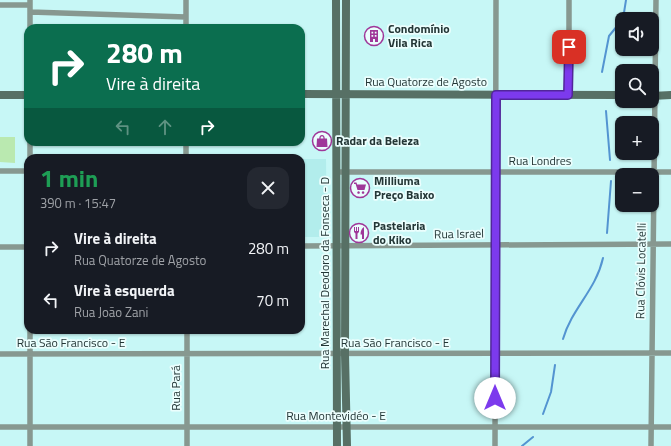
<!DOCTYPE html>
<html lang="pt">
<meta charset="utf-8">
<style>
:root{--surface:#171b24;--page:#242831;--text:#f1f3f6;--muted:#9ea1a6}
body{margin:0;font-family:"Titillium Web",sans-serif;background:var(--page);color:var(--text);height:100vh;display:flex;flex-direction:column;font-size:15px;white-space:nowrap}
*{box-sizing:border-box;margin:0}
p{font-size:13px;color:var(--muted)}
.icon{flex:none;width:22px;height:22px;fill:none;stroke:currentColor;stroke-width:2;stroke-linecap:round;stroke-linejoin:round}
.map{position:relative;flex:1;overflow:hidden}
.sheet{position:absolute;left:24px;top:154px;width:281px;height:180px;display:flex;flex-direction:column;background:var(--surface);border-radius:12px;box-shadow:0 1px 3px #0004}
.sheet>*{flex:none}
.guide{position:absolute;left:24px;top:24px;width:281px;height:122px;border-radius:12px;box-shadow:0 1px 3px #0004;background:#0b6e4f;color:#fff;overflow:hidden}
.buttons{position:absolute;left:615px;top:12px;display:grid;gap:8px}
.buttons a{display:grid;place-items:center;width:44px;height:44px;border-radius:8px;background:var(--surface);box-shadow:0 1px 3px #0004;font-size:20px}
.pin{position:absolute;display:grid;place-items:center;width:34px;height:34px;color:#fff;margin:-17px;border-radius:8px;box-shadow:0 2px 6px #0006}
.me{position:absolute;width:44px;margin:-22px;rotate:0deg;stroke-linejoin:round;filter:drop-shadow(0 0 3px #0008)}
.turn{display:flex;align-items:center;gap:14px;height:84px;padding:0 16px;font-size:18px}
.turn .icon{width:52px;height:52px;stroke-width:2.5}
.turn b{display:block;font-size:28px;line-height:34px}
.lanes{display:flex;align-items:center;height:38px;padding:0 16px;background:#0003;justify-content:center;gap:20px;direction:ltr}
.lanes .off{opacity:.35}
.round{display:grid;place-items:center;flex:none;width:42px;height:42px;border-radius:12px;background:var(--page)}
.head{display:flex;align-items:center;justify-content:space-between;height:68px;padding:0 16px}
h1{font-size:24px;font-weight:700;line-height:30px;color:#1e9e55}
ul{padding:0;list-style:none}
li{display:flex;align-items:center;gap:12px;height:52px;padding:0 16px}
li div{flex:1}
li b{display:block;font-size:15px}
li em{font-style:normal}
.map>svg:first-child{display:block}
</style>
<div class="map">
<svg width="671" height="446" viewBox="0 0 671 446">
<rect width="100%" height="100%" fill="#c7f7f6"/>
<path fill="#b2edec" d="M301 159H326L327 237H301Z"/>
<path fill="#bae9b0" d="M0 137H15V163L0 162Z"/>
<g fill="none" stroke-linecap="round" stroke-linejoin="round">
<path stroke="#5394d1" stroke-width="2" d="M623 19 626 0
M602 72 609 36 622 20
M606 111 610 160
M607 233 611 181
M563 339C572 308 596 290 603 258
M543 414 551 392 555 365
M522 446 533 437"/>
<path stroke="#879890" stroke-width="5.5" d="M186 0V28
M0 5H30
M30 12 186 17
M30 28V0
M569 95V0
M186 142V158
M30 158V142
M0 171H28
M337 172H671
M301 246 671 244
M0 247H28
M187 330V446
M0 354 671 353
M0 427H671
M30 446V330
M495 446 496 0
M651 446 656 0"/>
<path stroke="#577065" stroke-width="8" d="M336 0 337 446
M346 0 345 354 347 446
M301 94 622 95
M0 95H28
M652 96 671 95"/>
</g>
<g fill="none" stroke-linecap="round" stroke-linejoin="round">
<g stroke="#51269a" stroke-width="10">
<path id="route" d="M495 398 496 95H568L569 47"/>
</g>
<use href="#route" stroke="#7c3aed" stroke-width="7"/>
</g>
<defs>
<g id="building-ring" transform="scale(1)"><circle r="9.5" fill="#ebfefd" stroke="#9f3799" stroke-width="1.5"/><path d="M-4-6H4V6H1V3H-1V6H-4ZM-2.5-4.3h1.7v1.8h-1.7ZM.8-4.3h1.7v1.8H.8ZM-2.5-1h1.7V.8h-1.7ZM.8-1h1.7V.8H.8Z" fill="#9f3799"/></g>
<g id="shop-ring" transform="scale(1)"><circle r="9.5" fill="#ebfefd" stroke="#9f3799" stroke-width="1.5"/><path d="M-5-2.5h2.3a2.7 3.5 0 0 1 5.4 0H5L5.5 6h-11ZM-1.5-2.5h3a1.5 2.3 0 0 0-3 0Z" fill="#9f3799"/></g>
<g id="supermarket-ring" transform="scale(1)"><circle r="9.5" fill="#ebfefd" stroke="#9f3799" stroke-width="1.5"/><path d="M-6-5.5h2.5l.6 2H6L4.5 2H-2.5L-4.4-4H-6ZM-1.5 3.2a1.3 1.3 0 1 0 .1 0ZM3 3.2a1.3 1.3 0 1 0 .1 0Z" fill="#9f3799"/></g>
<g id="restaurant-ring" transform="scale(1)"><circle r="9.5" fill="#ebfefd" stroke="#9f3799" stroke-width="1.5"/><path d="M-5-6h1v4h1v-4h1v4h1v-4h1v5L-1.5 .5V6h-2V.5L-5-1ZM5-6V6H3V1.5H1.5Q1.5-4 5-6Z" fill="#9f3799"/></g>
</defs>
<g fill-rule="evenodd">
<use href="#building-ring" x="374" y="36"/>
<use href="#shop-ring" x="322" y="141"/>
<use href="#supermarket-ring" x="360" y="188"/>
<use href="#restaurant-ring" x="359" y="233"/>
</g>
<g text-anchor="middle" stroke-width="3.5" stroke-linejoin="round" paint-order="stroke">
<g font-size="12" font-weight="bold" fill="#233636" stroke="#ebfefd" text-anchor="start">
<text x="388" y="33">Condomínio<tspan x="388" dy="14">Vila Rica</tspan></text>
<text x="336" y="145">Radar da Beleza</text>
<text x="374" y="185">Milliuma<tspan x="374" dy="14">Preço Baixo</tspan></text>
<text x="373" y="230">Pastelaria<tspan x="373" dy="14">do Kiko</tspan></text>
</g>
<g font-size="12" fill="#233636" stroke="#ebfefd">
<text x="426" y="86">Rua Quatorze de Agosto</text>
<text x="540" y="165">Rua Londres</text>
<text transform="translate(459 234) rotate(-1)" y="4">Rua Israel</text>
<text transform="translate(641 271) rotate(-89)" y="4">Rua Clóvis Locatelli</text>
<text transform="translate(325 273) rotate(-90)" y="4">Rua Marechal Deodoro da Fonseca - D</text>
<text x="71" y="347">Rua São Francisco - E</text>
<text x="395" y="347">Rua São Francisco - E</text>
<text transform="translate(176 388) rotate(-90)" y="4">Rua Pará</text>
<text x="336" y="420">Rua Montevidéo - E</text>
</g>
</g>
</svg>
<div class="buttons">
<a><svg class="icon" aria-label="sound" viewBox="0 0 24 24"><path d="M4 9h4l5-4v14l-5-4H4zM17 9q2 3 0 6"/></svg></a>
<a><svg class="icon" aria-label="search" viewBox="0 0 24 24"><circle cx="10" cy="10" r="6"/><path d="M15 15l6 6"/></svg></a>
<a>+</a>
<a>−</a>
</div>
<div class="pin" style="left:569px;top:47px;background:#d93025"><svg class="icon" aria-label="arrive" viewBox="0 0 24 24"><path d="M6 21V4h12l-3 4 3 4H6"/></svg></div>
<svg class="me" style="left:495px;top:398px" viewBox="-20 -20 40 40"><circle r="19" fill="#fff"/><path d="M0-13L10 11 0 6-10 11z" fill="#7c3aed"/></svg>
<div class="guide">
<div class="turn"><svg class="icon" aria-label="right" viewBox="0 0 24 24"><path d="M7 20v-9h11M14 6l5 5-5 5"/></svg><div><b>280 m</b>Vire à direita</div></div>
<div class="lanes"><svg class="icon off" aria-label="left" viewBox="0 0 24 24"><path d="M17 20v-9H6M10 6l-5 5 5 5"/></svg><svg class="icon off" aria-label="ahead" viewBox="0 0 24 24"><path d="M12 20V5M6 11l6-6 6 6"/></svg><svg class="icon" aria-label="right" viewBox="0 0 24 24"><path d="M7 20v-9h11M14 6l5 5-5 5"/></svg></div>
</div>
<section class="sheet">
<div class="head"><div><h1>1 min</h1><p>390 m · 15:47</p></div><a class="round"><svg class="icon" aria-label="close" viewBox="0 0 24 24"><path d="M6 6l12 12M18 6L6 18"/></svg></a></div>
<ul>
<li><svg class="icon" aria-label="right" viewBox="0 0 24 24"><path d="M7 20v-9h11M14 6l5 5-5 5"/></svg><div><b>Vire à direita</b><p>Rua Quatorze de Agosto</p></div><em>280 m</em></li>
<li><svg class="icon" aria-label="left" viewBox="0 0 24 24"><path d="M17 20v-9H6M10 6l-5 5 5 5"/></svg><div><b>Vire à esquerda</b><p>Rua João Zani</p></div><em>70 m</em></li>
</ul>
</section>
</div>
